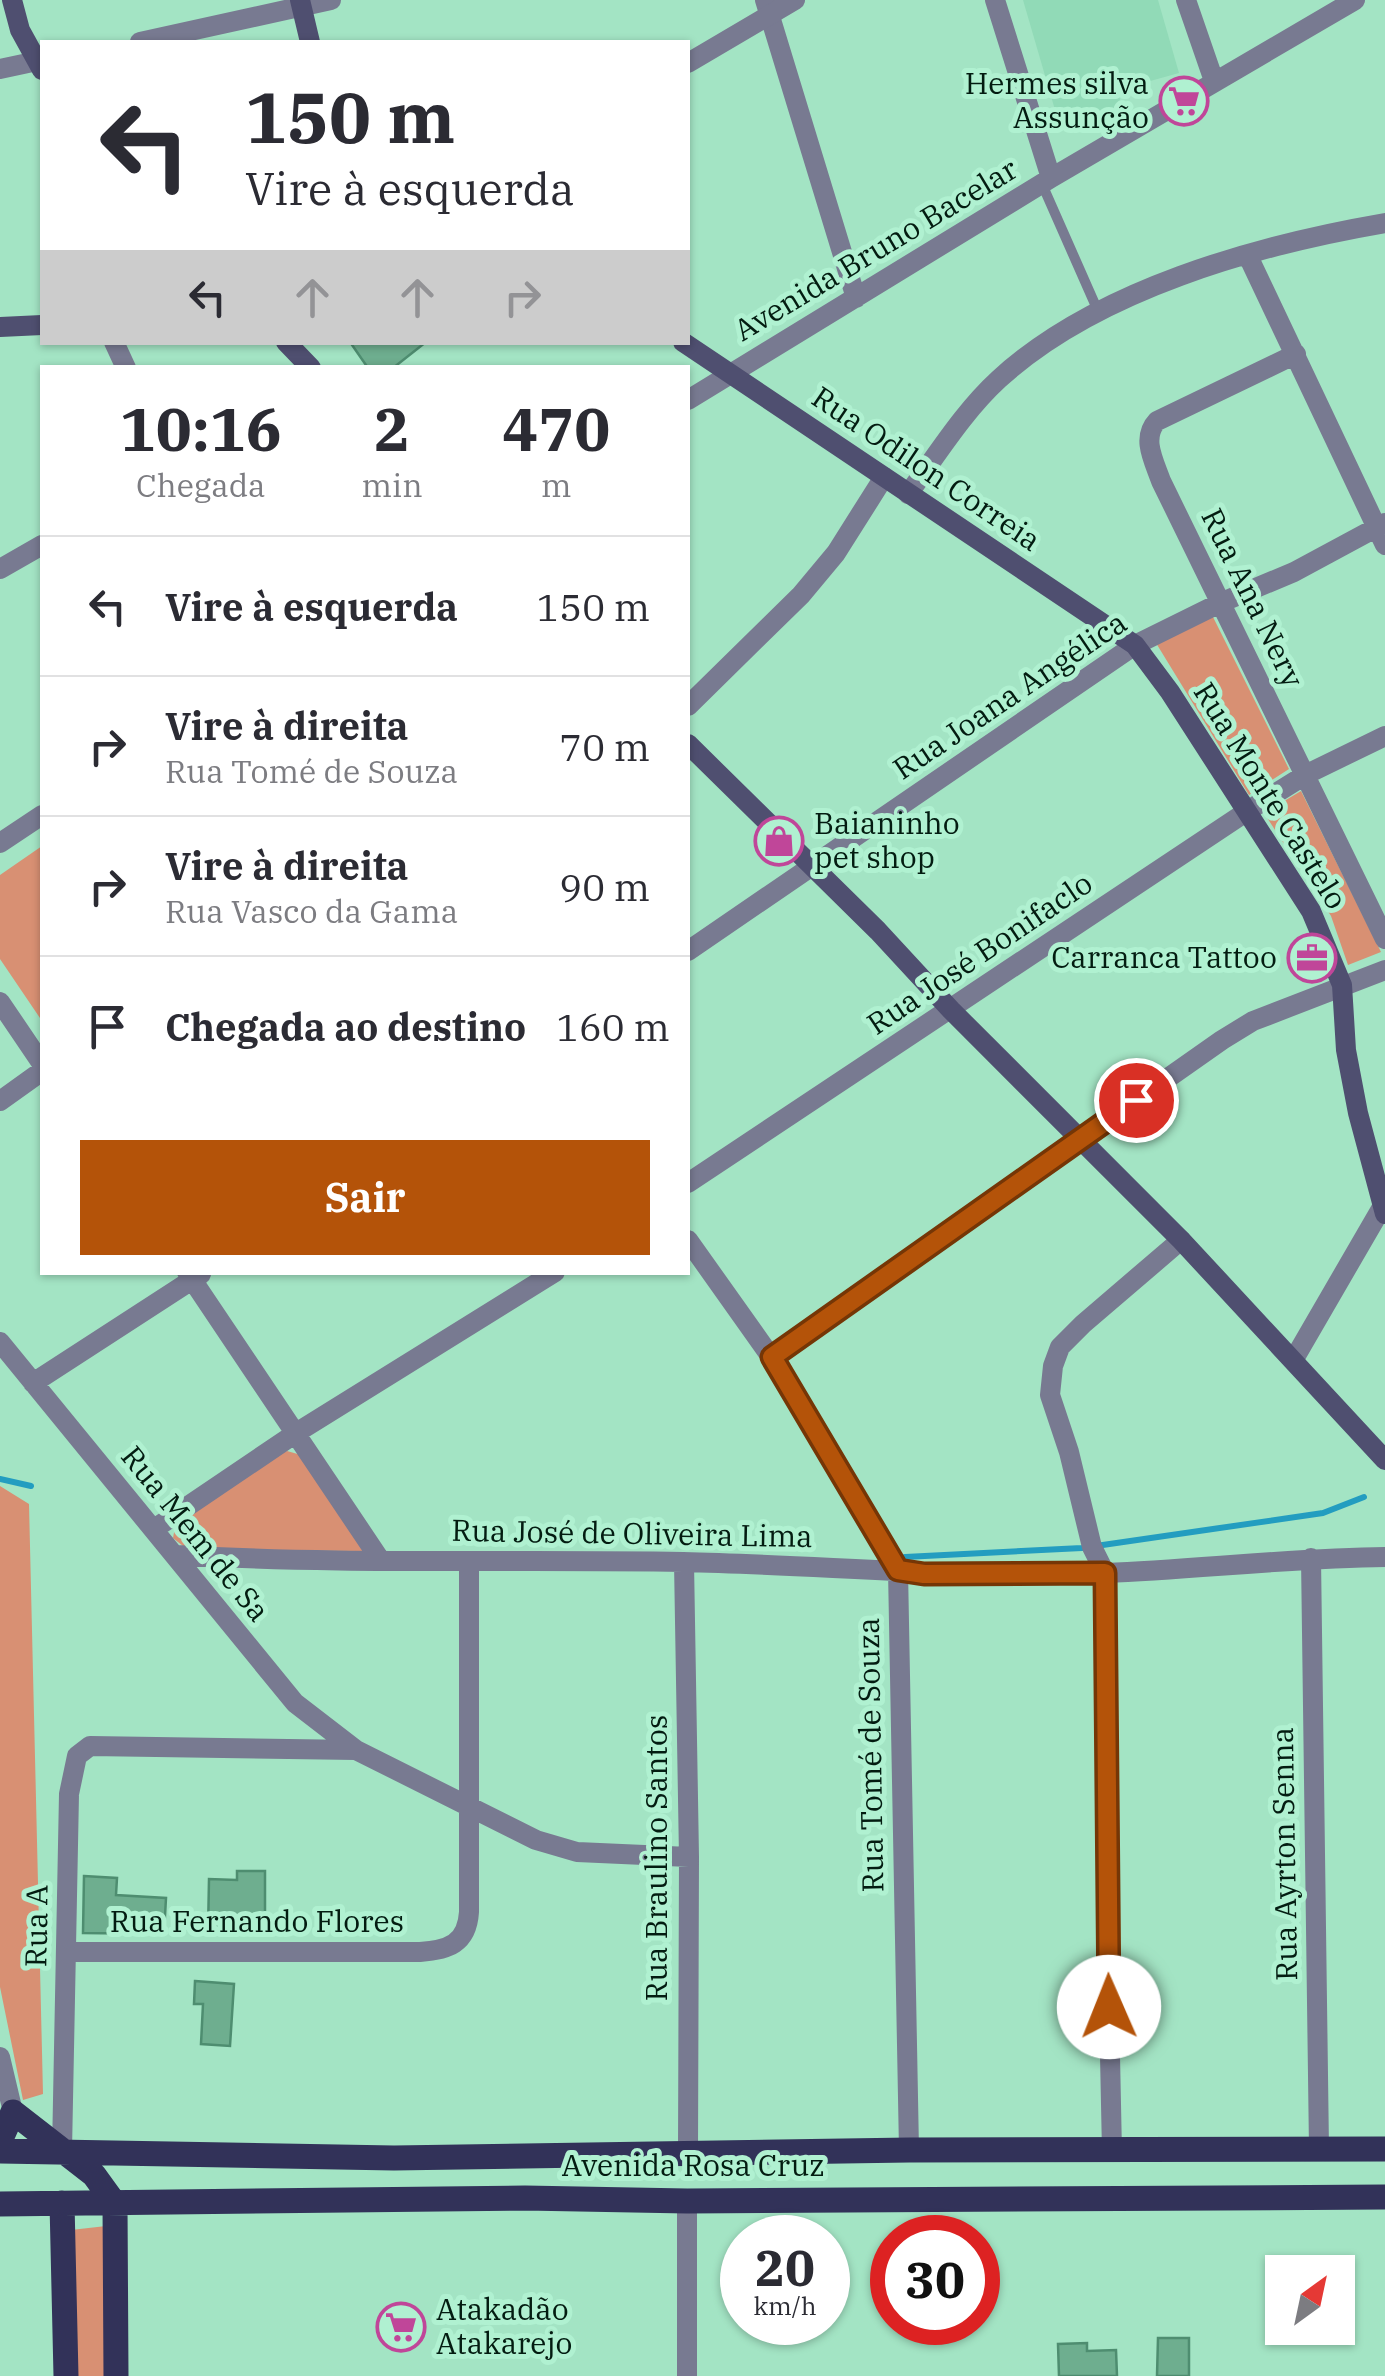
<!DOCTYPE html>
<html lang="pt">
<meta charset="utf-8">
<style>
:root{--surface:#fff;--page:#f7f7f7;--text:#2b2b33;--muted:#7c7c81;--line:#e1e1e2;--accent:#b45309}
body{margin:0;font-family:"IBM Plex Serif",serif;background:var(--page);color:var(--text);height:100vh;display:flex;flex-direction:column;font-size:38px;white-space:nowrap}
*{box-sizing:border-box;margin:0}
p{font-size:32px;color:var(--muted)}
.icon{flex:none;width:55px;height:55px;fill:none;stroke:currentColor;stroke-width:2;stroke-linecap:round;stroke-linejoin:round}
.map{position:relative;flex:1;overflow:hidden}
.drawer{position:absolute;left:40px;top:365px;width:650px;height:910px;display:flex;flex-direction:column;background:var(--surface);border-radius:0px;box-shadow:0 2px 8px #0004}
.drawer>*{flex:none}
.top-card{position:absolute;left:40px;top:40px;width:650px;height:305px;border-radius:0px;box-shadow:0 2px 8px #0004;background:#fff;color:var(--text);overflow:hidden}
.needle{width:65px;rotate:33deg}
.fabs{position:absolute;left:1265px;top:2255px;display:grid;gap:20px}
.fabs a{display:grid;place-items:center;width:90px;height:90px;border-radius:0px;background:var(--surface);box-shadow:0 2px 8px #0004;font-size:50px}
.speed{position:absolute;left:720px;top:2215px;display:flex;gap:20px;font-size:50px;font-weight:700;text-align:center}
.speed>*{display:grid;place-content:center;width:130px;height:130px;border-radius:50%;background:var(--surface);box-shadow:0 2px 8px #0004;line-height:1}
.speed small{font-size:25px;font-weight:400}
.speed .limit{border:15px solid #d22;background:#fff;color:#111}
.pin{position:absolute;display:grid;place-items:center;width:85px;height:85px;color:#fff;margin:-42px;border:5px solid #fff;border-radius:50%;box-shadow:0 2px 10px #0007}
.me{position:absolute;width:110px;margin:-55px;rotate:359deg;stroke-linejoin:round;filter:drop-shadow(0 0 8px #0008)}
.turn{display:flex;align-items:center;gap:35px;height:210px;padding:0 40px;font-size:45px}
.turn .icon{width:130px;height:130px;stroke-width:2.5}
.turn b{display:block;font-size:70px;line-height:85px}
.lanes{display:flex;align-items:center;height:95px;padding:0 40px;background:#0003;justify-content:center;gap:50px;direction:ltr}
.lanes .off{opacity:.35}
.eta{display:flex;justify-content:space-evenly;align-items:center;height:170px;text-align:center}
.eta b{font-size:60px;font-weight:700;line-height:70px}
.button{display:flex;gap:20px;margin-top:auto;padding:20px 40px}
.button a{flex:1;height:115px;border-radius:0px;background:var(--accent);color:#fff;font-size:40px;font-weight:700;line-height:115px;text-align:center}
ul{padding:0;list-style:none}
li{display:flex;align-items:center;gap:30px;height:140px;padding:0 40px;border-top:2px solid var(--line)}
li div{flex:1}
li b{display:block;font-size:38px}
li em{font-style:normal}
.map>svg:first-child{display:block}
</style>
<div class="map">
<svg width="1385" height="2376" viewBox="0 0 1385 2376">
<rect width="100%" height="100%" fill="#a3e4c4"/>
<path fill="#91dab7" d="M1023 0H1158L1179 73 1118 90 1122 109 1060 127Z"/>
<path fill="#d89073" d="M1212 615 1289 769 1249 795 1156 643Z
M1301 791 1381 952 1348 965 1331 916 1264 813Z
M42 846V1021L0 959V875Z
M287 1451 301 1455 363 1551 188 1550 173 1538 175 1527 269 1459Z
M0 1486 29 1504 43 2094 23 2100 0 1987Z
M106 2226 117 2376H71V2230Z"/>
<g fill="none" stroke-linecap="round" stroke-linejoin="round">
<path stroke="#239dc0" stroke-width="6" d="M0 1479 31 1486
M905 1557 1082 1548 1323 1513 1364 1497"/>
</g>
<path fill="#6eae8f" stroke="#4e8d70" stroke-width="2.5" d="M350 342H426L393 368H368Z
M237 1871H265V1914L254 1915V1934L208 1932 209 1879 237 1880Z
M84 1876 117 1878 116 1895 166 1898 164 1934 83 1933Z
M195 1981 234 1984 230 2046 201 2044 203 2004H194Z
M1158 2338H1189V2376H1157Z
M1087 2343V2351L1116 2350 1117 2376H1059L1058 2344Z"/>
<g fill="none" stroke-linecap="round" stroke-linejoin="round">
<path stroke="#787a91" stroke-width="10" d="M1042 184 1098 311"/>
<path stroke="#787a91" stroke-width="20" d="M765 0 856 298
M995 0 1051 178
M1186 0 1214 81
M140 42 331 0
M0 69 42 60
M1248 256 1385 545
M114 342 126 368
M1296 354 1157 421C1141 438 1154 461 1161 481L1385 939
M688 400 1051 178 1355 0
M908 494C937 455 963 412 999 379 1096 290 1257 245 1385 223
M0 569 42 545
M688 706 801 595 836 553 884 477
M0 843 42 815
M688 951 1135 645 1220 603 1294 572 1385 523
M0 1002 42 1064
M0 1101 42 1071
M688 1183 1249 810 1305 775 1385 736
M688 1240 771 1357 898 1570 909 2150
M187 1272 381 1561
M0 1342 295 1703 356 1750
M771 1357 1222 1040 1253 1021 1385 970
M1294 1359 1385 1202
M33 1383 201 1274
M154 1529 296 1433 555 1272
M177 1555C345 1565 514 1559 683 1562 824 1565 965 1579 1106 1573 1199 1569 1292 1558 1385 1557
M1311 1558 1319 2149
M684 1562 689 1857 688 2154
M67 1952H420C448 1950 467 1944 469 1912V1561
M62 2151 69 1794 77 1756 90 1746 356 1750 536 1840 577 1852 689 1857
M1112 2152 1106 1862 1105 1573 1092 1547 1069 1452 1050 1395 1053 1366 1060 1347 1083 1324 1181 1240
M687 2376V2201"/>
<path stroke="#787a91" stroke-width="20" d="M688 63 795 0
M0 2057 13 2112"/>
<path stroke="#4f4f70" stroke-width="20" d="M12 0 20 30 42 70
M300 0 310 42
M0 327 42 325
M286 342 311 368
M683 342 1135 645 1170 692 1311 911 1342 985 1346 1050 1358 1113 1385 1214
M688 744 878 931 951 1010 1181 1240 1385 1460"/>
<path stroke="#323259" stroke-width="25" d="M0 2141 13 2112 94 2175 115 2204
M0 2151 394 2158 909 2150 1385 2149
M62 2203 66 2376
M0 2204 525 2198 687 2201 1385 2197
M115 2204 116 2376"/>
</g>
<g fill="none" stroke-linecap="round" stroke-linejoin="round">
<g stroke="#753606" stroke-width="25">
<path id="route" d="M1109 2007 1105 1573 924 1574 898 1570 772 1357 1136 1100"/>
</g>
<use href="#route" stroke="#b45309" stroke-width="18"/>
</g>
<defs>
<g id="supermarket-ring" transform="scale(2.5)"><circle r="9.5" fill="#b0f1d1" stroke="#c04699" stroke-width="1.5"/><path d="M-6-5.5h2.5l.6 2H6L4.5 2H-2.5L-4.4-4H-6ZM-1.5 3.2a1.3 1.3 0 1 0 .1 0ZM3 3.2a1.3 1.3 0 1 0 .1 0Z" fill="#c04699"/></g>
<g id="shop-ring" transform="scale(2.5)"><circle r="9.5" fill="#b0f1d1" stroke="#c04699" stroke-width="1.5"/><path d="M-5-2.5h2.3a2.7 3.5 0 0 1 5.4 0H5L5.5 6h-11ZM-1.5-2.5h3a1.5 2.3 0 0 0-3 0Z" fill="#c04699"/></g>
<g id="office-ring" transform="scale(2.5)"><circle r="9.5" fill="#b0f1d1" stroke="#c04699" stroke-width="1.5"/><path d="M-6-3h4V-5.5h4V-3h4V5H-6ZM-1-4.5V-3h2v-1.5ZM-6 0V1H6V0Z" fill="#c04699"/></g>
</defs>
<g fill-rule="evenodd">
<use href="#supermarket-ring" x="1184" y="101"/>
<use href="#shop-ring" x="779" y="841"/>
<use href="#office-ring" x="1312" y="958"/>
<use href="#supermarket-ring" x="401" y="2327"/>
</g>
<g text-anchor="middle" stroke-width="10" stroke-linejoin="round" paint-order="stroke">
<g font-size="30" fill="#031c11" stroke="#b0f1d1" text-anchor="end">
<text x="1149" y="94">Hermes silva<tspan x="1149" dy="34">Assunção</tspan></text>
<text x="814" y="834" text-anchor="start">Baianinho<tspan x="814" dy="34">pet shop</tspan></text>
<text x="1277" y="968">Carranca Tattoo</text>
<text x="436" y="2320" text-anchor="start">Atakadão<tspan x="436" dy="34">Atakarejo</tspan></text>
</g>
<g font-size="30" fill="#031c11" stroke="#b0f1d1">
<text transform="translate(876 250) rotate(-31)" y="10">Avenida Bruno Bacelar</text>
<text transform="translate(926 469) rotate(34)" y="10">Rua Odilon Correia</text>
<text transform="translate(1252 598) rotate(64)" y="10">Rua Ana Nery</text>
<text transform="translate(1010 696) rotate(-34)" y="10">Rua Joana Angélica</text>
<text transform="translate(1270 796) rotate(58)" y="10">Rua Monte Castelo</text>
<text transform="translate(980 954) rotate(-34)" y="10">Rua José Bonifaclo</text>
<text transform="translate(195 1534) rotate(51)" y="10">Rua Mem de Sa</text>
<text transform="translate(632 1534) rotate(1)" y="10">Rua José de Oliveira Lima</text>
<text transform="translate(871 1755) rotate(-91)" y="10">Rua Tomé de Souza</text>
<text transform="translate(1285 1854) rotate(-91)" y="10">Rua Ayrton Senna</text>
<text transform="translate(657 1858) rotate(-90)" y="10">Rua Braulino Santos</text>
<text x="257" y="1932">Rua Fernando Flores</text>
<text transform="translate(37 1926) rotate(-89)" y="10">Rua A</text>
<text x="693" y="2176">Avenida Rosa Cruz</text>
</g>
</g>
</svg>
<div class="fabs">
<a><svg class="needle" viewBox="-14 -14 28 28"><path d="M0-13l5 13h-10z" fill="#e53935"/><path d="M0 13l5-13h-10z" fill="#7c7c81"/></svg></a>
</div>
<div class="speed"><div>20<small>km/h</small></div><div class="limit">30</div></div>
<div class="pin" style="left:1136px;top:1100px;background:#d93025"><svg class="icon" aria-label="arrive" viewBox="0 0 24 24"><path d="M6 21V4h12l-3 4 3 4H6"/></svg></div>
<svg class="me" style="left:1109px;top:2007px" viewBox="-20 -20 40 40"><circle r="19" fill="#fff"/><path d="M0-13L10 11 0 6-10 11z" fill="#b45309"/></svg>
<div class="top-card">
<div class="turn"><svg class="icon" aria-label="left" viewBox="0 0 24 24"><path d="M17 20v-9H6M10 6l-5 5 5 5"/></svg><div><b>150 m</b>Vire à esquerda</div></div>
<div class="lanes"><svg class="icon" aria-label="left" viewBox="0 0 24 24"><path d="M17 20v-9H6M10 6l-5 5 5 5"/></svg><svg class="icon off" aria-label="ahead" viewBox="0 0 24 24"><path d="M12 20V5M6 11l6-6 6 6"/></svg><svg class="icon off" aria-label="ahead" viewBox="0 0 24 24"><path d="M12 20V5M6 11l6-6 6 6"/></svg><svg class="icon off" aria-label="right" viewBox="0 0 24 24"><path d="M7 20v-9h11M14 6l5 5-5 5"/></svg></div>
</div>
<section class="drawer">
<div class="eta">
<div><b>10:16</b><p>Chegada</p></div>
<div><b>2</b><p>min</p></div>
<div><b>470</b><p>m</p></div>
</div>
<ul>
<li><svg class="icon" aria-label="left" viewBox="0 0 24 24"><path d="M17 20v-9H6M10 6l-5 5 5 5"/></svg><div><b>Vire à esquerda</b></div><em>150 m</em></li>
<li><svg class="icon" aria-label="right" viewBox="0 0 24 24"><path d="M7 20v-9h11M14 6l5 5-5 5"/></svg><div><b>Vire à direita</b><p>Rua Tomé de Souza</p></div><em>70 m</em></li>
<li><svg class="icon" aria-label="right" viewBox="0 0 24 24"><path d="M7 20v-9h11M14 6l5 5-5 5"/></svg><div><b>Vire à direita</b><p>Rua Vasco da Gama</p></div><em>90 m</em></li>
<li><svg class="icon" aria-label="arrive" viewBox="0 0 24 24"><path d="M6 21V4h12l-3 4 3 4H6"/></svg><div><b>Chegada ao destino</b></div><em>160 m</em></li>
</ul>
<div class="button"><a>Sair</a></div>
</section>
</div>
